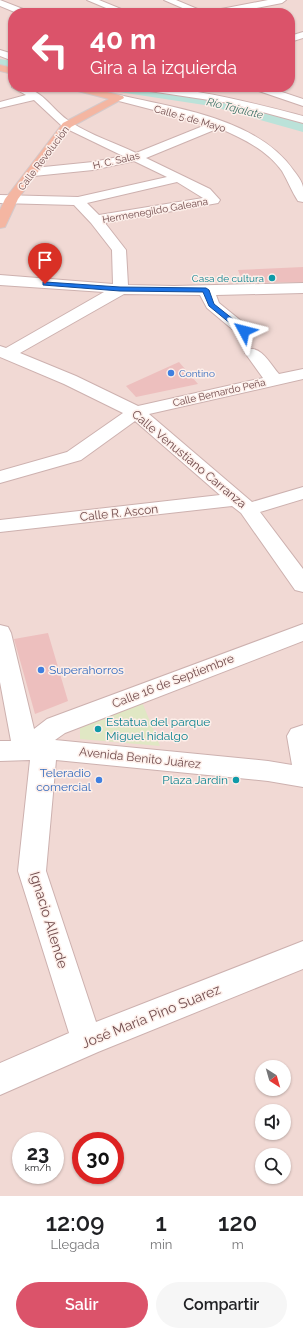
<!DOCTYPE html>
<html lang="es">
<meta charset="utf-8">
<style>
:root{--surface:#fff;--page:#f6f6f6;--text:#202124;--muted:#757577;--accent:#db536a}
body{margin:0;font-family:Raleway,sans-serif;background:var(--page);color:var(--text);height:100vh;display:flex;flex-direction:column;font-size:15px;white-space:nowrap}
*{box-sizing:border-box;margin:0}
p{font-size:13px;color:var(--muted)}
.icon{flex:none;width:22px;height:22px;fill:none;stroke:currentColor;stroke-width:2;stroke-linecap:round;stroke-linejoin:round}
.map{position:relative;height:1196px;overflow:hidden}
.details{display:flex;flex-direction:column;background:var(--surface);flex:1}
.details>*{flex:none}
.top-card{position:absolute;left:8px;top:8px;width:287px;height:84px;border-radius:16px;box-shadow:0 1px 3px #0004;background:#db536a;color:#fff;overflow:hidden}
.needle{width:26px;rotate:143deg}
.buttons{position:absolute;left:255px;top:1060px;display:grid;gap:8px}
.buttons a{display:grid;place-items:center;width:36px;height:36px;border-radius:50%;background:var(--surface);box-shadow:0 1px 3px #0004;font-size:20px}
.speed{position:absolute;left:12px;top:1132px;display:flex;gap:8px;font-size:20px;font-weight:700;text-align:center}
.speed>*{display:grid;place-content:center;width:52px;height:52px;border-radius:50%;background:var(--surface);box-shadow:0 1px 3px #0004;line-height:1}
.speed small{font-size:10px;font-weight:400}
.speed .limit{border:6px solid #d22;background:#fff;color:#111}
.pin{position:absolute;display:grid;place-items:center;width:34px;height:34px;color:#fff;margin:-41px -17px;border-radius:50% 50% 50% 0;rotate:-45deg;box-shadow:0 0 4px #0007}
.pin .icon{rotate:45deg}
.me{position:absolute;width:44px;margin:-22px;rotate:308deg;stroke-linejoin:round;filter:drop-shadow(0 0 3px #0008)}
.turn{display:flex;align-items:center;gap:14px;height:84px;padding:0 16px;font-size:18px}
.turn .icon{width:52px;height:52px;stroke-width:2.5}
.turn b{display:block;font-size:28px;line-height:34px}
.eta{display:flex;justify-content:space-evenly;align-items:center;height:68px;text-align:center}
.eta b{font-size:24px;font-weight:600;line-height:28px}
.action{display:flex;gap:8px;margin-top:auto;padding:8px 16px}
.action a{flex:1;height:46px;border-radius:24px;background:var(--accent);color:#fff;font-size:16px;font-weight:600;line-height:46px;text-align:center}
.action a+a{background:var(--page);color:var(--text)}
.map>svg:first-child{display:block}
</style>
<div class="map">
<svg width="303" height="1196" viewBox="0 0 303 1196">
<rect width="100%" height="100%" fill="#fae9e5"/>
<path fill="#f1d9d4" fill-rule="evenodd" d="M0 0H303V1196H0ZM13 13H290V87H13ZM262 1067H284V1089H262ZM262 1111H284V1133H262ZM21 1141H55V1175H21ZM81 1141H115V1175H81ZM262 1155H284V1177H262Z"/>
<path fill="#e0e7c4" d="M142 702 160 746 80 739V727Z"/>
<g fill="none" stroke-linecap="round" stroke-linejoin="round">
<path fill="#bbe2d9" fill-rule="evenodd" d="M0 59 13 61V71L0 69Z
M110 87H154L212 96 303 120V132L211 106 119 92 113 91Z"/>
</g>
<path fill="#edbfbe" d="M303 267V282L243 283 238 270Z
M179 362 198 384 136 397 126 386Z
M48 633 68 701 35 714 14 639Z"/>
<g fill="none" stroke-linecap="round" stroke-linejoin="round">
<g stroke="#cdb1af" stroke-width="2">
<path id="minor" d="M0 0 28 11 30 13H17L0 6Z
M87 0H99L131 13H118Z
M164 0H176L207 13H194Z
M268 0H286L282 3 230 13H211L216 10Z
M303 32V38L290 42V36Z
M0 50 13 54V61L0 56Z
M13 85V87C45 87 48 108 72 123 91 135 115 143 136 153L208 124 115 100 114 98 115 96 119 95C176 108 259 119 294 171 297 175 302 181 303 187 303 191 303 197 303 202L298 201C292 192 288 181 282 171 267 150 242 138 219 128L146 158 210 189 220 200 218 203 105 223 126 250 128 285 174 286 303 283V293L216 295 219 303 250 328 252 331 250 334 244 336 238 334 207 308 200 295 124 294 20 353 76 376 138 406 263 378 245 353 247 349C262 346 270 364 279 374L303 369V379L149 414 252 502 303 487V499L260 512 303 569V592L295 590 241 513 232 506 0 532V520L220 495 135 421 81 460 0 483V471L67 452 123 413 64 384 0 357V346L6 348 104 292 0 285V275L113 284 112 250 91 223 74 205 0 203V195L78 197 167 177 134 161 93 170 34 176 30 175 28 172 30 169 34 168 93 162 123 156 63 127 34 100 0 108V102L26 95 12 87ZM177 182 203 198 99 215 87 203Z
M138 87C195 87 248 102 303 116V123L229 103 143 90Z
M252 87H267L303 99V106L253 89Z
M303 624V641L65 733 55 740 268 761 292 765 287 736 291 729 303 725V787L268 781 56 760 46 871 96 1022 303 941V969L98 1052 0 1095V1063L69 1033 18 871 30 760 0 761V741H11L0 682V625L8 627 11 633 34 729 47 719Z"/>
</g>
<g stroke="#d4c9ca" stroke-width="2">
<path id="major" d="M0 65 13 68V74L0 71Z
M69 87H87L123 96 124 98 71 127 18 199 5 227 0 228V210L5 199 63 123 109 99 70 89Z"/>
</g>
<use href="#minor" fill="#fff" fill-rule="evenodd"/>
<use href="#major" fill="#f4b6a2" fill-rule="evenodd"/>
</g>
<path fill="#1a73e8" stroke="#114b97" d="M45 282 120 287 206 288 209 290 214 304 248 331 242 333 209 306 203 292 120 291 43 285V282Z"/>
<g fill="#0f9aa8" stroke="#fdefea" stroke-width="1.5">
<circle cx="272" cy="278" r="4"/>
<circle cx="98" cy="729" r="4"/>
<circle cx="236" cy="780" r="4"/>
</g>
<g fill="#3f7fe0" stroke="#fdefea" stroke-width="1.5">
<circle cx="171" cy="373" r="4"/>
<circle cx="41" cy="670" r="4"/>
<circle cx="99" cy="780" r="4"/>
</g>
<g text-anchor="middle" stroke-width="3" stroke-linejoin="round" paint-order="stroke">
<g font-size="10" fill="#714c4d" stroke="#fdefea">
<text transform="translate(190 118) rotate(16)" y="4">Calle 5 de Mayo</text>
<text transform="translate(43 158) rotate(-53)" y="4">Calle Revolución</text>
<text transform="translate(116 160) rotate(-13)" y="4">H. C. Salas</text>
<text transform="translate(155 210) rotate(-10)" y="4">Hermenegildo Galeana</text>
<text transform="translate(219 392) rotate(-13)" y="4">Calle Bernardo Peña</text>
</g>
<g font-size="10" fill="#0d838f" stroke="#fdefea" text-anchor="end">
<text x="264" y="282">Casa de cultura</text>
</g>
<g font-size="10" fill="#366cbe" stroke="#fdefea" text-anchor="start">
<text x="179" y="377">Contino</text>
</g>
<g font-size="11" font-style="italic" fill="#41766a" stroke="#fdefea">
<text transform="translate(235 108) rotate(14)" y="4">Río Tajalate</text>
</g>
<g font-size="12" fill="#714c4d" stroke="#fdefea">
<text transform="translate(189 459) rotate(40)" y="4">Calle Venustiano Carranza</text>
<text transform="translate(119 513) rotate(-6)" y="4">Calle R. Ascon</text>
<text transform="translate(173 681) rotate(-21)" y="4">Calle 16 de Septiembre</text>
<text transform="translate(140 758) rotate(6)" y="4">Avenida Benito Juárez</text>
</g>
<g font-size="12" fill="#366cbe" stroke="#fdefea" text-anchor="start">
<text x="49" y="674">Superahorros</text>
<text x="91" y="777" text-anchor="end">Teleradio<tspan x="91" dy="14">comercial</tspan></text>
</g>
<g font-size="12" fill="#0d838f" stroke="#fdefea" text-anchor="start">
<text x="106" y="726">Estatua del parque<tspan x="106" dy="14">Miguel hidalgo</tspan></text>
<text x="228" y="784" text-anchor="end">Plaza Jardin</text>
</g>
<g font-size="14" fill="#714c4d" stroke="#fdefea">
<text transform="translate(49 920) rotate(73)" y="5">Ignacio Allende</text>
<text transform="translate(151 1016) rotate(-22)" y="5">José María Pino Suarez</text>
</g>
</g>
</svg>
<div class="buttons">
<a><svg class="needle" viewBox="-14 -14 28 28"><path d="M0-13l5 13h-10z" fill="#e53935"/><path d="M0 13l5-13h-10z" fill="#757577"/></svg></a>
<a><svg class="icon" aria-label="sound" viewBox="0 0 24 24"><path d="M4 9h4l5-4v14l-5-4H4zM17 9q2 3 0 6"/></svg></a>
<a><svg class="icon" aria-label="search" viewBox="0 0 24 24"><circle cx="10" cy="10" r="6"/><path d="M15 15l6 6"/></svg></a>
</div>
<div class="speed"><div>23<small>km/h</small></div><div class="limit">30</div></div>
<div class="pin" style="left:45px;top:284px;background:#d93025"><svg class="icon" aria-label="arrive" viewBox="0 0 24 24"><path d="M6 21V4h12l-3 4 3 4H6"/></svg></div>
<svg class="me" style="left:244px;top:331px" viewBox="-20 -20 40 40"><path d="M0-17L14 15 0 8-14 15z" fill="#1a73e8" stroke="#fff" stroke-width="4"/></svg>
<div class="top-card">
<div class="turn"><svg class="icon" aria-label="left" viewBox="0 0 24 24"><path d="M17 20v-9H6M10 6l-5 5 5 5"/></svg><div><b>40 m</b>Gira a la izquierda</div></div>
</div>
</div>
<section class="details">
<div class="eta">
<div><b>12:09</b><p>Llegada</p></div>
<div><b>1</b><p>min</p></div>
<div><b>120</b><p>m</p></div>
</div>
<div class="action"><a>Salir</a><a>Compartir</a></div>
</section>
